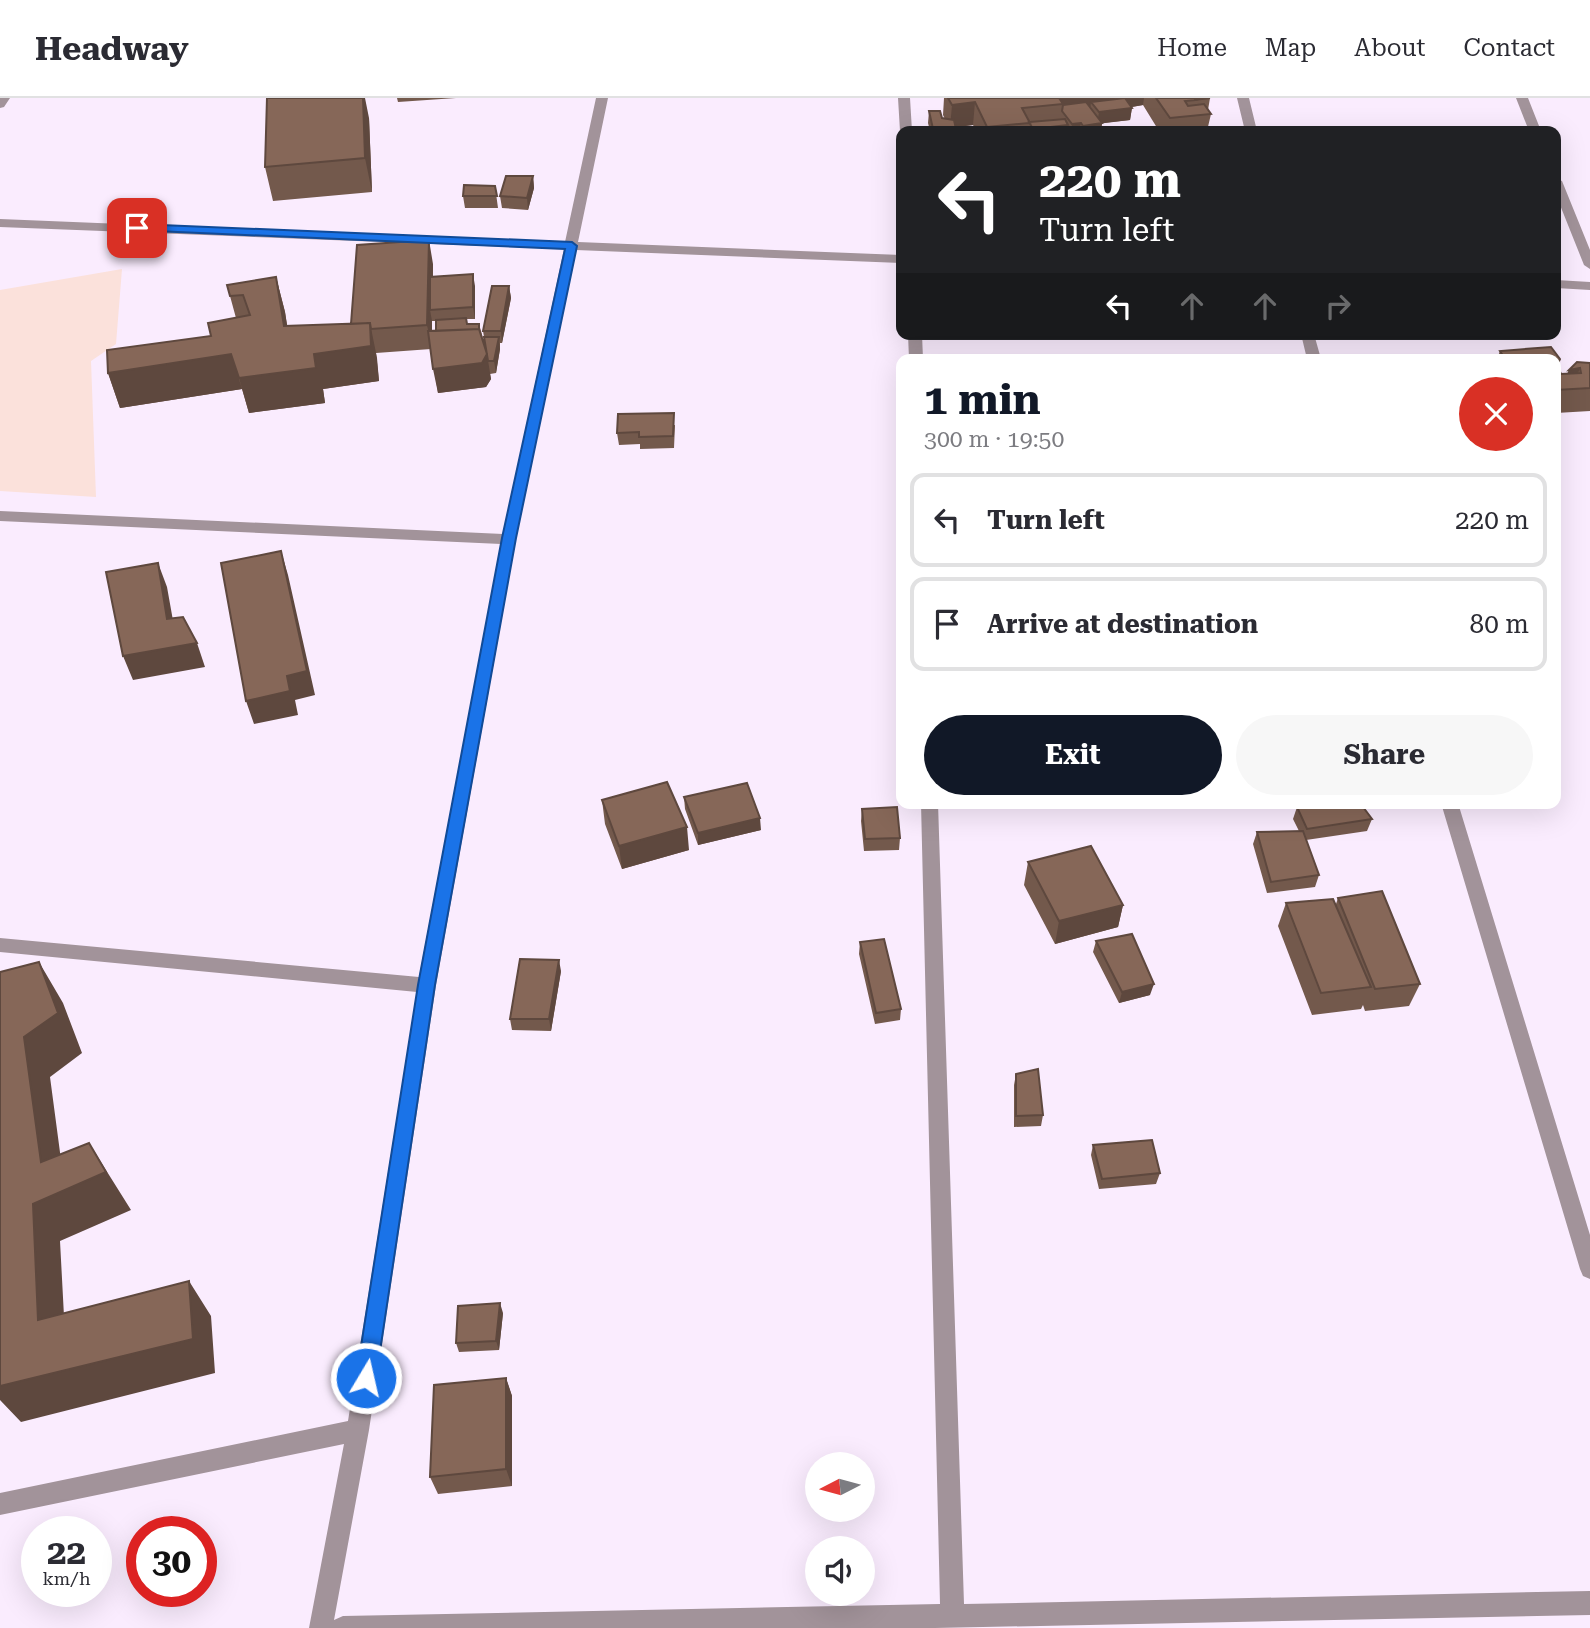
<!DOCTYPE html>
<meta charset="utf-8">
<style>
:root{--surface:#fff;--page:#f7f7f7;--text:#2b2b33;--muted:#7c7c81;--line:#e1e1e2;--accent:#111827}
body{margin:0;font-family:"Roboto Serif",serif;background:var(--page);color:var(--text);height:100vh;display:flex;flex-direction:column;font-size:26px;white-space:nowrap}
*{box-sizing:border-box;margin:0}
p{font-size:23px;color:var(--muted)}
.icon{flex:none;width:38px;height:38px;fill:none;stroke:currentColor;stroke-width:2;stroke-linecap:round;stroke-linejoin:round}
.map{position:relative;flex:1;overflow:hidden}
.details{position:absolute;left:896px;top:256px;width:665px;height:455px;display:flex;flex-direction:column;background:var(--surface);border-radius:14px;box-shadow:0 7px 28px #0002}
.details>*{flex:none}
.top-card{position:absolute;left:896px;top:28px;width:665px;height:214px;border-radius:14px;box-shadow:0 7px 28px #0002;background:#202124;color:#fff;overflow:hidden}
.needle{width:46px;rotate:264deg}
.buttons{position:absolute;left:805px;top:1354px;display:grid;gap:14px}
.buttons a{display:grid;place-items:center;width:70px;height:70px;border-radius:50%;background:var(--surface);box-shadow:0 7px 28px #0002;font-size:35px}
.speed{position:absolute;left:21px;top:1418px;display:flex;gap:14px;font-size:35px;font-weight:700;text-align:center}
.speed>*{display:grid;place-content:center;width:91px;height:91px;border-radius:50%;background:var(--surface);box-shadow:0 7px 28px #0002;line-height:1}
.speed small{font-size:18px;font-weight:400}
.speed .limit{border:10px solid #d22;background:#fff;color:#111}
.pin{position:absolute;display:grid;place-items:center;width:60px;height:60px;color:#fff;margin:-30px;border-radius:14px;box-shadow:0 4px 10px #0006}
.me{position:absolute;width:77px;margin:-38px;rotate:9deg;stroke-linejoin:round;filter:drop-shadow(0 0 5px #0008)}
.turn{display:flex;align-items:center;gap:24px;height:147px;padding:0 28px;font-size:32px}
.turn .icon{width:91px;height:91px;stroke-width:2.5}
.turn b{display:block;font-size:49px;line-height:60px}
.lanes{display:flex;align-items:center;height:66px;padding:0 28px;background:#0003;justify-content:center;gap:35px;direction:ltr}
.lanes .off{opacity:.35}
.round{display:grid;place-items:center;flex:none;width:74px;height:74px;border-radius:37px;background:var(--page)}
.headline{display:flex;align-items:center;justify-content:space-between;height:119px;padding:0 28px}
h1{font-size:42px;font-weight:700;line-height:52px;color:var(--accent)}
.action{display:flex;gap:14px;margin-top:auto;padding:14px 28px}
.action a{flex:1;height:80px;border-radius:42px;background:var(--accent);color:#fff;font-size:28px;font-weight:700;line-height:80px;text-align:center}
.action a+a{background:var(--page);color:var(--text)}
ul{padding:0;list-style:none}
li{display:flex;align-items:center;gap:21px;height:94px;margin:0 14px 10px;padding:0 14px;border:4px solid var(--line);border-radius:14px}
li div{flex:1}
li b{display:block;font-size:26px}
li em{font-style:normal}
header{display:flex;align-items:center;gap:42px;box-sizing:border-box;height:98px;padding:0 35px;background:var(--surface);border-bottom:2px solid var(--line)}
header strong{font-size:33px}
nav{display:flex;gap:38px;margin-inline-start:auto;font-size:24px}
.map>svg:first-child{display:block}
</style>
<header>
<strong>Headway</strong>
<nav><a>Home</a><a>Map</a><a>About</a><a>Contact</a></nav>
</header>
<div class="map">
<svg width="1590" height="1530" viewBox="0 0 1590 1530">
<rect width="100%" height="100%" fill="#faecfe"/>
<path fill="#fbe1db" d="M122 171 116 246 91 263 96 399 0 393V192Z"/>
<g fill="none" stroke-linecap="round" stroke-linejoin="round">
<path fill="#a2939a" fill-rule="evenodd" d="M0 0H10L4 9 0 10Z
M596 0H608L578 144 901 157V165L576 152 516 441 436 887 369 1332 334 1522 343 1518 940 1506 921 705H938L964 1506 1590 1493V1517L935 1530H309L344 1346 0 1417V1395L348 1323 417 894 0 854V840L419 879 501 446 0 423V413L503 436 564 151 0 129V121L565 144Z
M898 0H910L912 33H900Z
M1237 0H1249L1257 33H1245Z
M1516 0H1528L1541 33H1529Z
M1556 80 1562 83 1590 152V171L1584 167 1556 97Z
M1556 182 1590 184V192L1556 190Z
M908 236H922L923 261H909Z
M1301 236H1314L1321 261H1307Z
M1441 705H1458L1590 1137V1181L1583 1178 1580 1171Z"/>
</g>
<path fill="#73594c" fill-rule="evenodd" d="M397 0H456L398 4Z
M944 0H1210L1208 12 1211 16 1207 33H1159L1143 7 1132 9 1130 22 1102 25 1101 33H976L973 27 956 29V33H930L928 25 929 13 942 20 945 21 943 17Z
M369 20 372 94 273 103 265 69Z
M533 78 534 90 528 112 502 110 500 98Z
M495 88 498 110H465L463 98Z
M433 166V179L475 188V221H466L467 226H479L486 251 483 233 509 188 511 200 502 245H500V251L496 275 490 276 491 281 486 289 438 295 431 251 376 255 379 283 323 291 325 305 249 315 242 291 120 310 108 275 211 238 236 220 227 187 276 179 285 214 287 228 351 226ZM432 223H436V233H432Z
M1551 249 1560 261 1558 267 1561 276H1567L1569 272 1577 264 1590 265V313L1556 315V261H1497L1500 253Z
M675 327 674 350 640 351V346L619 347 617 335Z
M684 699 761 732 698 747 685 711Z
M602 702 689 752 622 771 605 726Z
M1297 709 1372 721 1367 733 1306 742 1319 777 1315 789 1267 795 1253 746 1257 734 1299 733 1293 721Z
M862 711 900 740 899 752 864 753 861 723Z
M1028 764 1123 807 1118 829 1055 846 1024 787Z
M1338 800 1420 886 1409 908 1365 913 1363 907 1361 911 1312 917 1278 828 1286 805 1336 806Z
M1096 843 1150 897 1119 905 1093 854Z
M860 844 901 911 900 922 875 926 859 856Z
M561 873 551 933 512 932 510 921Z
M1016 976 1043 1017 1041 1028 1014 1029V987Z
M1093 1047 1160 1075 1156 1086 1099 1091 1091 1057Z
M503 1215 499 1252 459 1254 456 1245Z
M506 1280 512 1298V1388L438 1396 430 1379Z"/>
<path fill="#5e483e" d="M363 0H365L369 20 372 94 365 60Z
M1019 0H1115L1114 10 1091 4 1090 13 1063 6Z
M1121 0H1144L1143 7 1119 11Z
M975 4 973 27 950 30 952 7Z
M1132 10 1130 22 1097 26 1099 14Z
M1081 25 1079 33H1071L1072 26Z
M1102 25 1101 33H1082L1083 28Z
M533 78 534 90 528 112 527 100Z
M429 142 433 166 432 211 430 212 432 223V251L427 227Z
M473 176 475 188V221L473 209Z
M276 179 285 214 293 263 284 228Z
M509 188 511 200 502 245 501 233Z
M370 225 377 260 379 283 323 291 325 305 249 315 239 280 314 256Z
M499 239 500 251 496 275 494 263Z
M231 256 242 291 120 310 108 275Z
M487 256 491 281 486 289 438 295 433 271Z
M1580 270 1572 291H1561L1569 272Z
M281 453 288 477 315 597 295 602 298 617 254 626 246 603 287 578Z
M158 465 167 489 177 545 167 521Z
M197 545 205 569 133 582 123 558Z
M760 720 761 732 698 747V735Z
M687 729 689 752 622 771 619 748Z
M1123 807 1118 829 1055 846 1059 823Z
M559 862 561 873 551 933 549 921Z
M39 864 63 905 82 955 50 979 65 1092 89 1045 131 1112 60 1143 66 1256 38 1222 24 939Z
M1154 886 1150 897 1119 905 1122 894Z
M189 1183 211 1218 215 1275 21 1324 0 1302V1288Z
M500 1205 503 1215 499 1252 496 1243Z
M506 1280 512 1298V1388L506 1371Z"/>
<path fill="#866758" stroke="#5e483e" stroke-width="2" d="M267 0H363L365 60 265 69Z
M948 0H1059L1063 6 1022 10 1030 25 987 29 975 4 952 7Z
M1125 0 1132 10 1099 14 1091 4Z
M1156 0H1196L1197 2 1185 3 1188 8 1204 6 1211 16 1170 20Z
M1196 0H1210L1194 2H1197Z
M1086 4 1102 25 1083 28 1081 25 1072 26 1062 13 1063 7Z
M929 13H940L942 20 954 22 956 31H933Z
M1065 21 1068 27 1033 31 1029 24Z
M506 78H533L527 100 500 98Z
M464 87 495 88 497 98H463Z
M429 142 427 227 371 231 370 225 351 226 357 147Z
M473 176V209L430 212V179Z
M276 179 284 228 370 225 371 248 314 256 316 270 239 280 231 256 108 275 107 252 211 238 208 225 250 217 243 197 230 198 227 187Z
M492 188H509L501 233H483Z
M466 220 467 226H479V231L436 233V222Z
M479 231 487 256 482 265 433 271 428 233Z
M484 239H499L494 263H488Z
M1551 249 1560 261 1557 267 1561 276 1581 275 1580 270 1569 272 1577 264 1590 265V290L1556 292V261H1505L1500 253Z
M674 315 673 338 639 339V334L617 335 618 316Z
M281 453 307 573 287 578 290 593 246 603 221 465Z
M158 465 167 521 183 519 197 545 123 558 106 474Z
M667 684 687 729 619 748 602 702Z
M747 685 760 720 698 735 684 699Z
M1313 705H1360L1372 721 1307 731 1297 709Z
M897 709 900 740 865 741 862 711Z
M1303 733 1319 777 1271 784 1257 734Z
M1091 748 1123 807 1059 823 1028 764Z
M1382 793 1420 886 1375 891 1338 800Z
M1333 801 1371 889 1321 895 1286 805Z
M1132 836 1154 886 1122 894 1096 843Z
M884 841 901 911 876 915 860 844Z
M520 861 559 862 549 921H510Z
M39 864 58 915 24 939 41 1064 89 1045 106 1074 33 1106 38 1222 189 1183 193 1241 0 1288V874Z
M1038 971 1043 1017 1016 1018V976Z
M1152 1042 1160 1075 1102 1081 1093 1047Z
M500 1205 496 1243 456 1245 458 1208Z
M506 1280V1371L430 1379 434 1287Z"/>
<path fill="#1a73e8" stroke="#114b97" stroke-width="2" d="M137 126 572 144 577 148 516 440 435 887 376 1280 373 1287 366 1290 359 1287 356 1280 418 887 502 440 565 151 133 132V127Z"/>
</svg>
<div class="buttons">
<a><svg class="needle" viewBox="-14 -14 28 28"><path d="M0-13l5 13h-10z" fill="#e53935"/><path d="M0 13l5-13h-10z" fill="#7c7c81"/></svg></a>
<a><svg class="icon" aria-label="sound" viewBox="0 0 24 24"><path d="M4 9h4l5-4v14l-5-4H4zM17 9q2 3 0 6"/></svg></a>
</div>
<div class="speed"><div>22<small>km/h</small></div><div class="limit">30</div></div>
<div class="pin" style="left:137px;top:130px;background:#d93025"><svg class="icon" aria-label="arrive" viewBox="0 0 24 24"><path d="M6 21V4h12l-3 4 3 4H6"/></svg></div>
<svg class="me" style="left:366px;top:1280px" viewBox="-20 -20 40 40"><circle r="17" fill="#1a73e8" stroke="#fff" stroke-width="3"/><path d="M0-11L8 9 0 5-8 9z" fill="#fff"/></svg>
<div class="top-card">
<div class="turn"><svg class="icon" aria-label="left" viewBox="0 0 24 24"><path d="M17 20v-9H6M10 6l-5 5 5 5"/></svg><div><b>220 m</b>Turn left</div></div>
<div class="lanes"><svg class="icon" aria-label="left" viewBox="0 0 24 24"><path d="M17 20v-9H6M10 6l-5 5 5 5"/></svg><svg class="icon off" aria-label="ahead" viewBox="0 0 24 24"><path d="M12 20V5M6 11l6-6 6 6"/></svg><svg class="icon off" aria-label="ahead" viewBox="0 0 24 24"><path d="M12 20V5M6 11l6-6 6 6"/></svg><svg class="icon off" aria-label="right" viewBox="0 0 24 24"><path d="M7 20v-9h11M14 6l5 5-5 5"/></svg></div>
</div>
<section class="details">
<div class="headline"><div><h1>1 min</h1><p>300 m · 19:50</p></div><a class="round" style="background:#d93025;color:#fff"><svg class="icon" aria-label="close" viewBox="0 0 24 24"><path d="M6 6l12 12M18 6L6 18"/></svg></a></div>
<ul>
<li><svg class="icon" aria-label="left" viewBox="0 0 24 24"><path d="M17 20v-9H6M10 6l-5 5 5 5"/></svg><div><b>Turn left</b></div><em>220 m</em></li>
<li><svg class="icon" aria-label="arrive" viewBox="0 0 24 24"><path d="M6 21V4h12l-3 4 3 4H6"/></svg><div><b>Arrive at destination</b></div><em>80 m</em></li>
</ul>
<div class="action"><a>Exit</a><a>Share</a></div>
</section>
</div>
